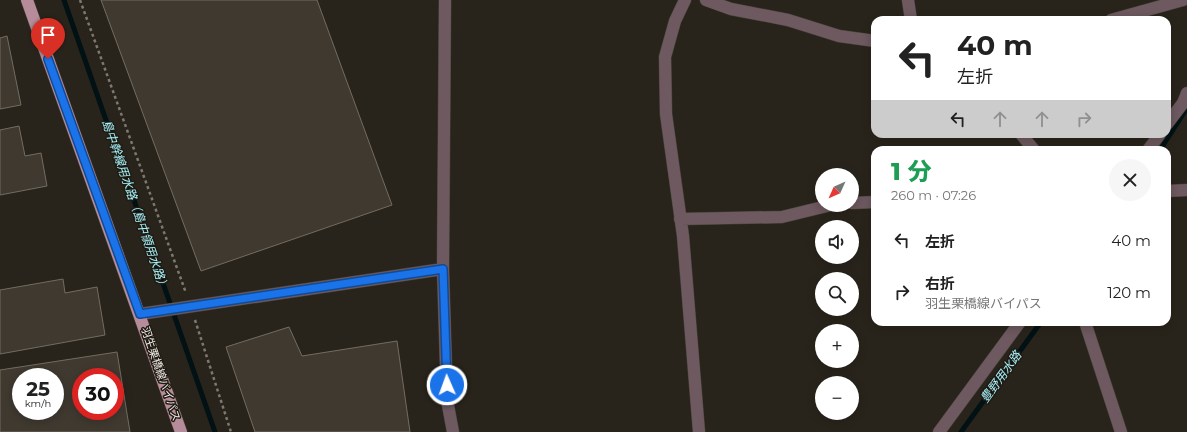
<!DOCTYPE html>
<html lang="ja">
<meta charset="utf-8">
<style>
:root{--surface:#fff;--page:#f6f6f6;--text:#222;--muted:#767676}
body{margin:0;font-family:Montserrat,"Noto Sans JP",sans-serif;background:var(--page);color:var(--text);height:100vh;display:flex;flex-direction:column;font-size:15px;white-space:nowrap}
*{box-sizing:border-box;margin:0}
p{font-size:13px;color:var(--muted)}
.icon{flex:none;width:22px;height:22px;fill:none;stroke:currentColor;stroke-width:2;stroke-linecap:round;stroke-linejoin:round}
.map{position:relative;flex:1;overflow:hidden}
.drawer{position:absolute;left:871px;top:146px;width:300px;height:180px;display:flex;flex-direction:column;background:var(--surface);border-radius:12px;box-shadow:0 2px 10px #0003}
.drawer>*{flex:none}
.top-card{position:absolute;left:871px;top:16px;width:300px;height:122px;border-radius:12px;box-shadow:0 2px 10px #0003;background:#fff;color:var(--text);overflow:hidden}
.needle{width:26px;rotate:225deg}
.controls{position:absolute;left:815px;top:168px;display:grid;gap:8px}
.controls a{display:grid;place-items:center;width:44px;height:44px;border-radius:50%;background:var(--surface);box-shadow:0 2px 10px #0003;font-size:20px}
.speed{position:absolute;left:12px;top:368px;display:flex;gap:8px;font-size:20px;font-weight:700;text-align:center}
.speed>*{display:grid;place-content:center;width:52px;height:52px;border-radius:50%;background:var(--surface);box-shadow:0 2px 10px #0003;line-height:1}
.speed small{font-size:10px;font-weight:400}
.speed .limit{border:6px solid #d22;background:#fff;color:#111}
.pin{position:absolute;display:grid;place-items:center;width:34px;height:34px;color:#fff;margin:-41px -17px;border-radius:50% 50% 50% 0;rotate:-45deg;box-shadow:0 0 4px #0007}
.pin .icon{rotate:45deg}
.me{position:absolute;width:44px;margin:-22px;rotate:358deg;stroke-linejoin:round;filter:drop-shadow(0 0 3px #0008)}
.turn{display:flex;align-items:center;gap:14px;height:84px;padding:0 20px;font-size:18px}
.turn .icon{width:52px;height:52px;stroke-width:2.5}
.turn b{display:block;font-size:28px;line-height:34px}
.lanes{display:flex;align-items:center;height:38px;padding:0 20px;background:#0003;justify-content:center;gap:20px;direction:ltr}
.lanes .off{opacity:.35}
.round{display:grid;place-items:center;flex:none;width:42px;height:42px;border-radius:21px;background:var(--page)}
.head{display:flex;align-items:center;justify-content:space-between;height:68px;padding:0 20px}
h1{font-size:24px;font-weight:800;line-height:30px;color:#1e9e55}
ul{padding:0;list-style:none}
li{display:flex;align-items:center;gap:12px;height:52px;padding:0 20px}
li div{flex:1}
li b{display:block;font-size:15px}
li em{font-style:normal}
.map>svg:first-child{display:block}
</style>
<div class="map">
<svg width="1187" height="432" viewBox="0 0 1187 432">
<rect width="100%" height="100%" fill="#29241b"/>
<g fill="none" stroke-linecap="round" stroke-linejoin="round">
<path stroke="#011114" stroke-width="5" d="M64 0 215 432
M1160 150 1187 108
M961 432 1041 322"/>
</g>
<path fill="#3f3930" stroke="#736c62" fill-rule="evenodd" d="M101 0H317L392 205 201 271Z
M7 36 21 105 0 109V38Z
M19 126 25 156 41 153 47 186 0 195V130Z
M63 279 65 293 97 287 105 335 0 354V290Z
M289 327 302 356 397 341 410 432H255L226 347Z
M117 352 130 432H0V370ZM21 377H55V411H21ZM81 377H115V411H81Z"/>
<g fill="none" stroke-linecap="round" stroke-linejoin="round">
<g stroke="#454038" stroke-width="13">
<path id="minor" d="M445 0 443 269 447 400 453 432
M685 0 675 21 665 57 666 114 683 236 699 432
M706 0 731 9 788 20 839 36 875 41
M908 0 911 20
M1111 20 1183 0
M1167 124 1183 103 1187 93
M1021 134 1034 150
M1148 150 1160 134
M1167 191 1187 190
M852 203 875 202
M680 219 782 217 831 205
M140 314 443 269
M1085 322 1121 432
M939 432 1020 322"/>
</g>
<g stroke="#454038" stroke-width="13">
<path id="major" d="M27 0 181 432"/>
</g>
<path stroke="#7d7971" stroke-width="2.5" stroke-dasharray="3 3" stroke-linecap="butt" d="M80 0 186 293
M195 320 231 432"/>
<use href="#minor" stroke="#6d595f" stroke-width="12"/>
<use href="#major" stroke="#b68c9a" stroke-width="12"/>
</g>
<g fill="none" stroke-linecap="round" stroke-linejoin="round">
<g stroke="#114b97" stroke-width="10">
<path id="route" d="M48 59 140 314 443 269 447 385"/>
</g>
<use href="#route" stroke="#1a73e8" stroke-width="7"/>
</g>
<g text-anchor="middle" stroke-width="3" stroke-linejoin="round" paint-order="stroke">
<g font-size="11" fill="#f1eee8" stroke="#1f1a12">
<text transform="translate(161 374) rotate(71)" y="4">羽生栗橋線バイパス</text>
</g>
<g font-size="12" font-style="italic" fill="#a6f2fb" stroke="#1f1a12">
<text transform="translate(135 205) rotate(71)" y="4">島中幹線用水路（島中領用水路）</text>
<text transform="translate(1001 377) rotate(-54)" y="4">豊野用水路</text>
</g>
</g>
</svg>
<div class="controls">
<a><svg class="needle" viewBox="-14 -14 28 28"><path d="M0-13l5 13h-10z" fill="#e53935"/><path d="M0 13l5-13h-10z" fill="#767676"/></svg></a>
<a><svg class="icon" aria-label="sound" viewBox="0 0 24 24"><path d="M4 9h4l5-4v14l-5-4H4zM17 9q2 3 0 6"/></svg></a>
<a><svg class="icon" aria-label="search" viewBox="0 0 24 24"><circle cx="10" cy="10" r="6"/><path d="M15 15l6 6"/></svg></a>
<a>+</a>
<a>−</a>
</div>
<div class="speed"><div>25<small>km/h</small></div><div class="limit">30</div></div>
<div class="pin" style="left:48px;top:59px;background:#d93025"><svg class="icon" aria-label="arrive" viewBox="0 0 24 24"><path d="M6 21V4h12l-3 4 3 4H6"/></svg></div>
<svg class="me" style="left:447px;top:385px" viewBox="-20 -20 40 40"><circle r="17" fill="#1a73e8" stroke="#fff" stroke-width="3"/><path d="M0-11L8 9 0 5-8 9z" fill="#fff"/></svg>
<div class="top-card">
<div class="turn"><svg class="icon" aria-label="left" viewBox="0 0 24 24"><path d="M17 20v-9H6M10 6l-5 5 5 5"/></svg><div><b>40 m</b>左折</div></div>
<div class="lanes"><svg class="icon" aria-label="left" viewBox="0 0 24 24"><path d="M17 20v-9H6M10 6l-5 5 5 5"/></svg><svg class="icon off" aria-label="ahead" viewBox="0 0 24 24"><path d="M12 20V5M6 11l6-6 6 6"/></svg><svg class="icon off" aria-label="ahead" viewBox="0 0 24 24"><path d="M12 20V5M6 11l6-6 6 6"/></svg><svg class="icon off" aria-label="right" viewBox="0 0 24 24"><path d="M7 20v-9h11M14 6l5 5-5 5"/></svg></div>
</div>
<section class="drawer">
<div class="head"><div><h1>1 分</h1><p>260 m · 07:26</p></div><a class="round"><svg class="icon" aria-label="close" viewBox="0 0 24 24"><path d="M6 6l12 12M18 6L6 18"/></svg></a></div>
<ul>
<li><svg class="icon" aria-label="left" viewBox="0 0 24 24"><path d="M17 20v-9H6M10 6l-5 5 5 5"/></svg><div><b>左折</b></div><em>40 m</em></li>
<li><svg class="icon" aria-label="right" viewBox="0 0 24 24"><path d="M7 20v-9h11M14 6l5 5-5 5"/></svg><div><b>右折</b><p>羽生栗橋線バイパス</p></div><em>120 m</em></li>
</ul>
</section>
</div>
